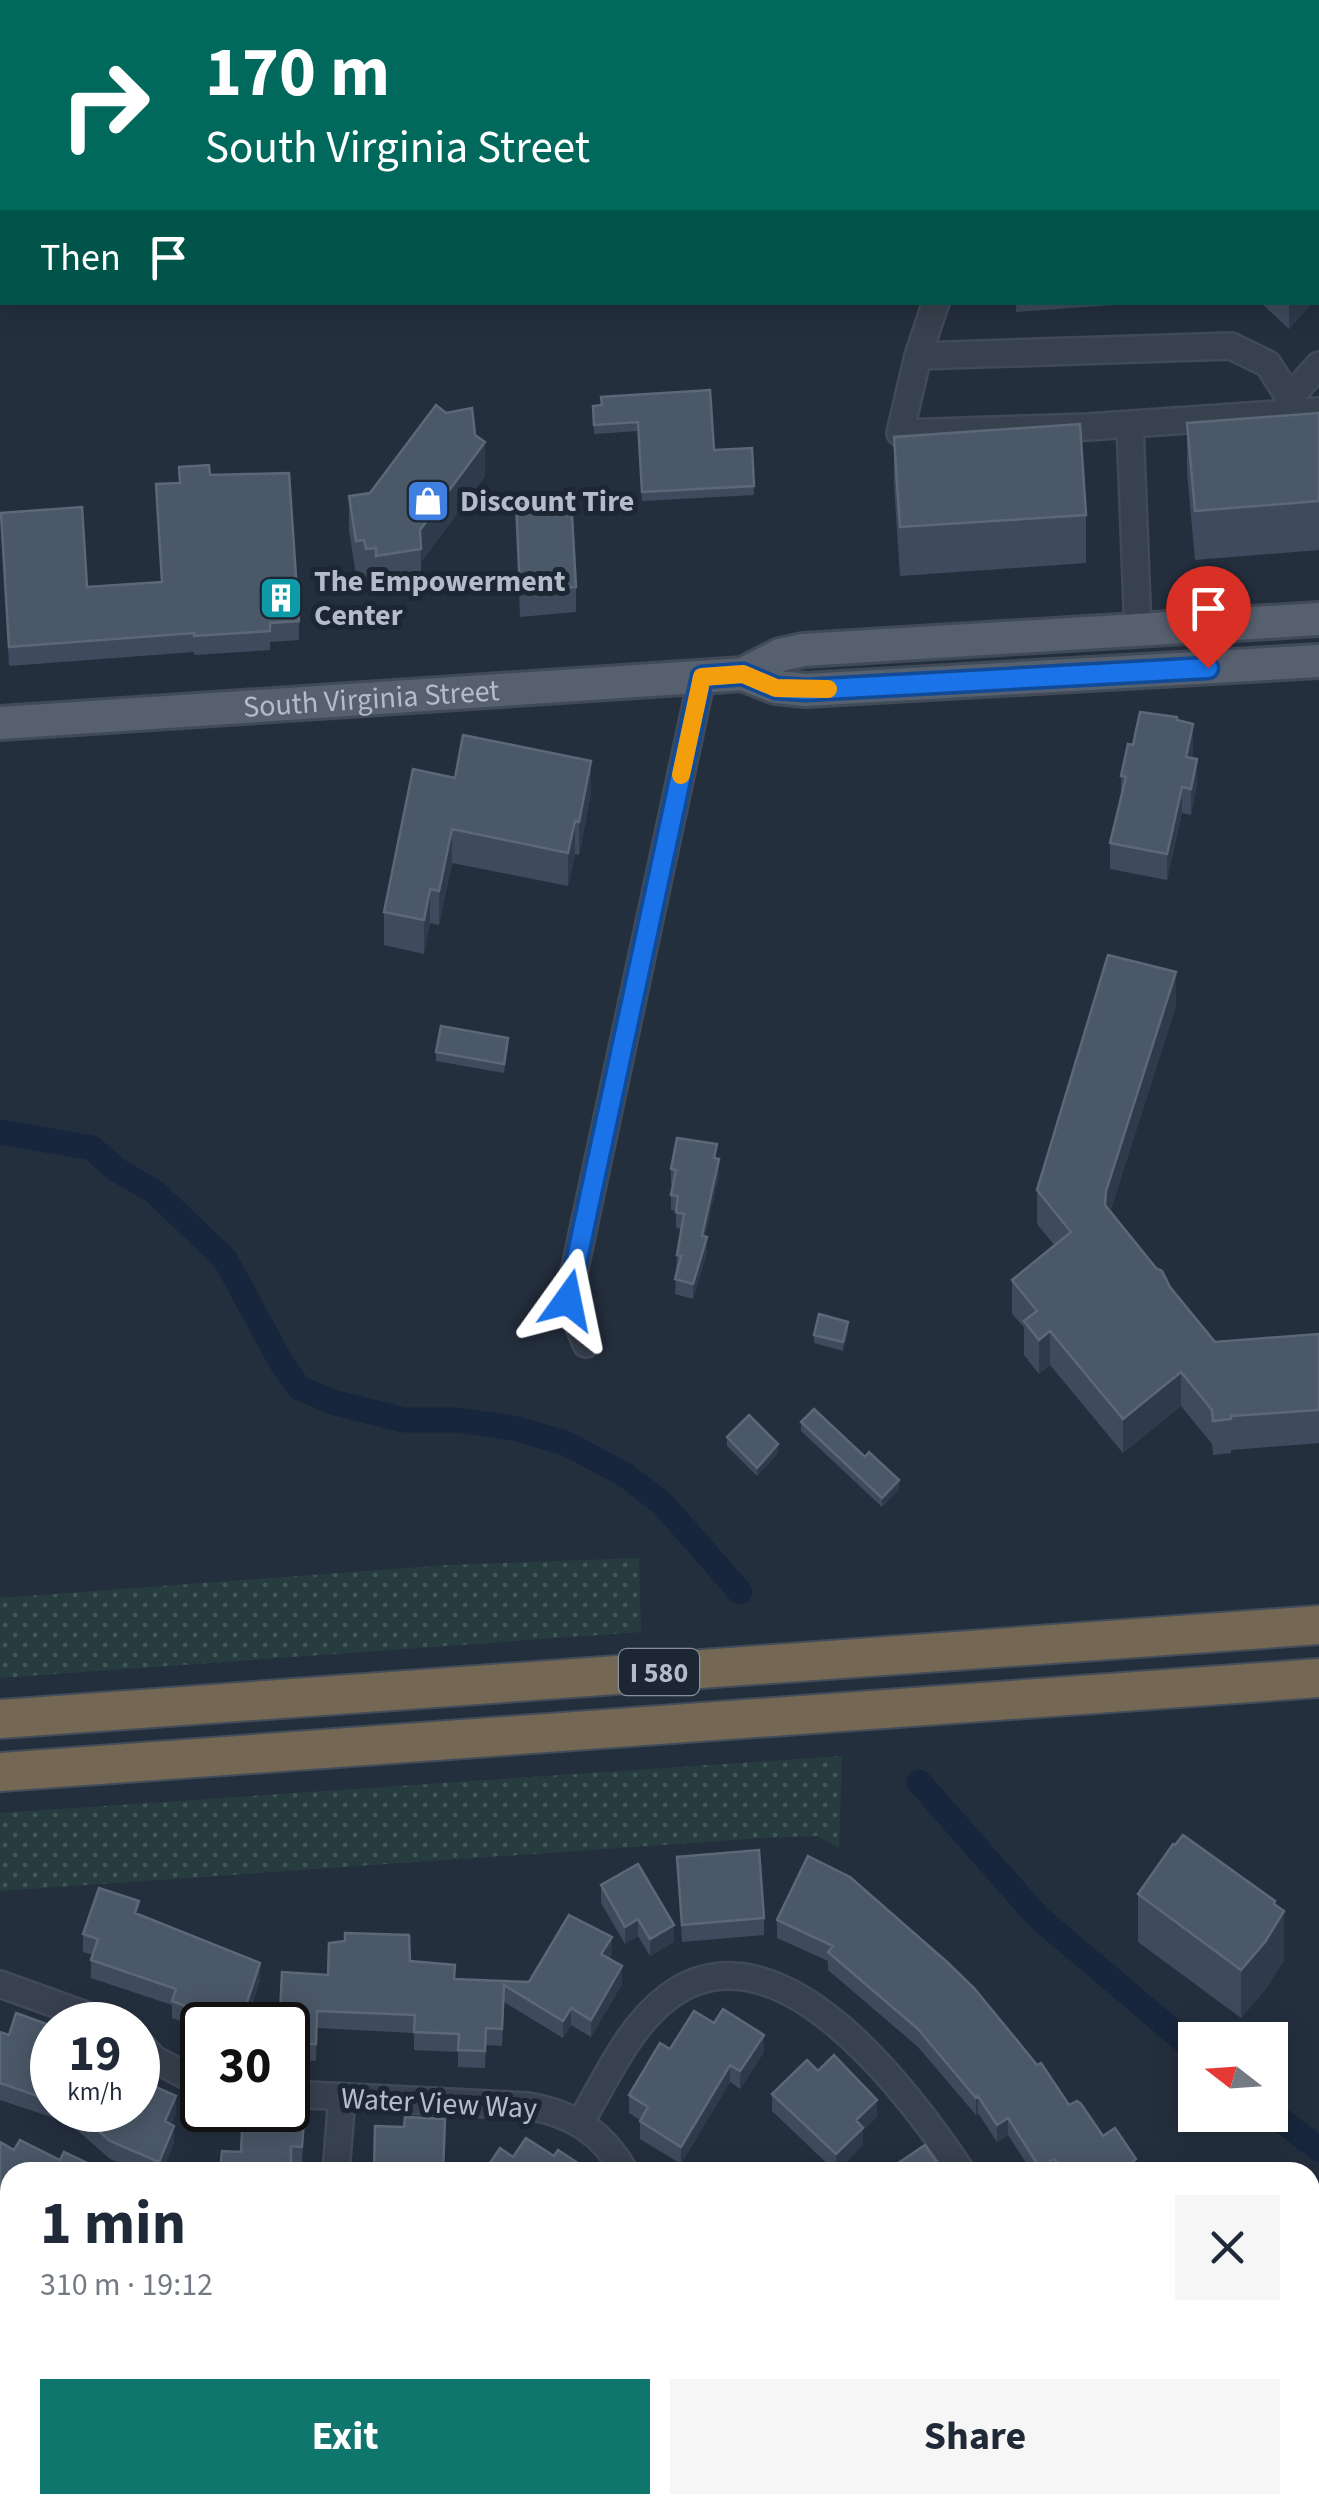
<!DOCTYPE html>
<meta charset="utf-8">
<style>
:root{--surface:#fff;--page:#f6f6f7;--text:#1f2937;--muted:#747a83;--accent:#0f766e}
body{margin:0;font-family:"Source Sans 3",sans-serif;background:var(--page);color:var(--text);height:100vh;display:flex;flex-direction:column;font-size:38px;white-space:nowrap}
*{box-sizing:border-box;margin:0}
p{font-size:32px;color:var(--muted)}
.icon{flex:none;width:55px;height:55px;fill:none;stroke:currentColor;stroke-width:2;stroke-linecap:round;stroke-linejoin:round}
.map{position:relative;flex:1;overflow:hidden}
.side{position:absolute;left:0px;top:2162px;width:1320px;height:352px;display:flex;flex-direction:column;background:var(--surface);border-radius:30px 30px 0 0;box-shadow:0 5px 25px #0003}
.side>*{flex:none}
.banner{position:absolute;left:0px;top:0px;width:1320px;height:305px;box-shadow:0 5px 25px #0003;background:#00695c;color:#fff;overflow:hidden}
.needle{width:65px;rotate:287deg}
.fabs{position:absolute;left:1178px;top:2022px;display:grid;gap:20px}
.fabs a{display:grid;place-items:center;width:110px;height:110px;border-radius:0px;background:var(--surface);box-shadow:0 5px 25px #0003;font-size:50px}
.speed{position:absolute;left:30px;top:2002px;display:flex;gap:20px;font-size:50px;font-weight:700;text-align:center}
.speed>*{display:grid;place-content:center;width:130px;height:130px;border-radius:50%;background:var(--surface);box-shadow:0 5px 25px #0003;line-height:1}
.speed small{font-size:25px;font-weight:400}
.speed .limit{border:5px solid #111;border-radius:15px;background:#fff;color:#111}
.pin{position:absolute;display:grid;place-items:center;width:85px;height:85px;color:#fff;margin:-102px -42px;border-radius:50% 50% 50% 0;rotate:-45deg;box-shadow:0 0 10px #0007}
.pin .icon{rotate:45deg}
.me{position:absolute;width:110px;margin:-55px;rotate:12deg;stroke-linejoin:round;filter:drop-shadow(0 0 8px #0008)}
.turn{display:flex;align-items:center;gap:35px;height:210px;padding:0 40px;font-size:45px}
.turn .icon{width:130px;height:130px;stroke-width:2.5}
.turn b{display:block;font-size:70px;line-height:85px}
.then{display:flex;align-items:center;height:95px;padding:0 40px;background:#0003;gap:20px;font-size:38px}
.round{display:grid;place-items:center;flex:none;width:105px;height:105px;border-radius:0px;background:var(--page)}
.summary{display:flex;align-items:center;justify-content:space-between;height:170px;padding:0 40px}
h1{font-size:60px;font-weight:700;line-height:75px}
.primary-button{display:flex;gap:20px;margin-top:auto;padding:20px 40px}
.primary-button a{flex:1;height:115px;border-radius:0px;background:var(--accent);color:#fff;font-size:40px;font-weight:700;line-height:115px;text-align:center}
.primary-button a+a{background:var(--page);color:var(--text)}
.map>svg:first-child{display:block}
</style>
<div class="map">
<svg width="1319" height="2514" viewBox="0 0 1319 2514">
<defs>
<pattern id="grass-dots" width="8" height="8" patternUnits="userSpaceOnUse" patternTransform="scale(2.5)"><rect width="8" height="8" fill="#263c3f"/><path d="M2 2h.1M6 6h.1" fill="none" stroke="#435659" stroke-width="1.8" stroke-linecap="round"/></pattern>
</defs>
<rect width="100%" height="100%" fill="#242f3e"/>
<path fill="url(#grass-dots)" d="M639 1558 641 1632 0 1678V1598L447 1565Z
M842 1756 839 1848 818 1836 763 1838 0 1891V1813Z"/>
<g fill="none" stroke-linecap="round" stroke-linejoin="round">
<path stroke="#17263c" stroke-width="25" d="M0 1132 92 1148 117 1170 155 1192 225 1259 281 1362 299 1388 336 1403 404 1420H457L513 1428 565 1443 624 1474 662 1503 740 1592
M919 1782 1038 1917 1195 2050
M1270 2112 1319 2149"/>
<g stroke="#414a57" stroke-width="30">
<path id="minor" d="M1033 2 1034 0
M936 302 918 356 900 433 1088 427 1319 411
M918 356 1231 346 1268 364 1299 413
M1291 396 1319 365
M1130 424 1138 631
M586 1344 568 1300 702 677
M0 1984 114 2025
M138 2042 154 2059 202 2084
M288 2094 528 2106C573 2114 602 2132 625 2172
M581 2121C606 2080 628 2027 668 1997 778 1915 909 2093 962 2172
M336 2172 342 2097
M1310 2238 1319 2231
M0 2270 10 2272
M0 2460 10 2461
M365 2505 388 2514
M1008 2505 1012 2514
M1287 2505 1293 2514
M472 2514 477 2505
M854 2514 878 2505"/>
</g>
<g stroke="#414a57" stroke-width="38">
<g id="major">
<path d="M743 674 780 655 803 650 1319 619"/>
<path id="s1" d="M0 723 743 674 776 687 806 690 1319 661"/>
</g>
</g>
<g stroke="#434c59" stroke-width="42">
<path id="highway" d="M0 1719 1319 1625
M0 1772 1319 1678"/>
</g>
<use href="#minor" stroke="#38414e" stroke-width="25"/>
<use href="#major" stroke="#56606e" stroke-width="32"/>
<use href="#highway" stroke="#746855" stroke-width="38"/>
</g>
<path fill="#3f4b5c" d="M0 0H284L283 2H2V253L0 252Z
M1319 0V70H1318V2Z
M1016 302H1156L1016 312Z
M1260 302H1313L1289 329Z
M593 406 714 450 752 448 754 495 642 501 638 431 594 434Z
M1319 413V550L1195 560 1187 472V423Z
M475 435 485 476 421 562V583L376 590V582L366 583 364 573 356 575 349 530V496L370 493Z
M894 437 1086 515V563L900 576 894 485Z
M179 467 210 475 299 621V640L270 642V650L194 655V652L9 666 1 513 87 587 161 582 156 484 179 483Z
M516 501 576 587V612L520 617Z
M1177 720 1193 750 1192 758 1197 785 1191 815 1182 813 1167 880 1110 869V843L1121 796V776L1133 745Z
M455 778 591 794 579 855 575 854 568 886 452 863 439 925 430 923 424 954 384 945V912Z
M1176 1006 1110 1212 1215 1342 1319 1334V1443L1231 1450V1453L1213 1455 1212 1444 1181 1406 1123 1453 1050 1365 1039 1374 1024 1355V1327L1012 1314V1280L1055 1246 1037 1224V1190Z
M508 1047 504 1073 436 1061V1052Z
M717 1158 719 1174 705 1236 707 1252 693 1299 675 1294 677 1255 682 1229 676 1228V1211L671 1210V1195L673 1184H671V1169Z
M848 1331 843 1351 814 1343V1335Z
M801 1422 865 1457 899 1489 882 1507 801 1431Z
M727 1437 778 1453 757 1476 727 1446Z
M808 1856 1103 2136 1136 2172H1032L1008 2135 997 2142 978 2113 976 2115 918 2047 828 1970V1961L777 1938V1920Z
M677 1857 764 1918V1935L682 1942Z
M601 1885 674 1942 650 1956 638 1936 625 1944 601 1903Z
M1138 1894 1275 1905 1284 1960 1265 1990 1241 2018 1138 1942Z
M139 1914 260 1980 245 2025H202V2044L200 2043V2028L172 2018V2005L91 1978V1960L93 1955 83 1952V1934Z
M612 1954 609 1959 622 1984 591 2037 571 2025 563 2038 504 2002 502 2046 486 2045 485 2068 458 2067V2052L414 2050V2033L317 2028 316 2061 290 2060V2032H288V2025H280L282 1972 328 1975 410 1961 455 1979 529 1982Z
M52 2026V2110H138L176 2113 171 2124 174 2143 162 2172H142L110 2159 69 2123 0 2100V2032L9 2035Z
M670 2049 764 2052 740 2089 730 2082 681 2164 640 2139V2120L629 2113V2095Z
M818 2071 877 2117 863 2130V2145L836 2172 772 2111V2094Z
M286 2120H304L302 2164H291L241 2152Z
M0 2142 14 2150 60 2160 98 2172H10V2228L0 2223Z
M0 2296 10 2297V2402L0 2401Z
M1319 2357 1316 2439 1312 2438 1310 2436V2363Z
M568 2505H599L593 2514H581Z
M1145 2505H1237L1242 2514H1147Z"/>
<path fill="#2f3b4b" d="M1319 247V296L1318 297V249Z
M1289 302H1313L1289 329Z
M485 442V476L421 562 420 530Z
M1193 724V750L1186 782V757Z
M1197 759V785L1191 815V789Z
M591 761V794L579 855V822Z
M1182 787V813L1167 880V854Z
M575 821V854L568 886V853Z
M452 829V863L439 925V891Z
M430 889V923L424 954V920Z
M1176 972V1006L1106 1225V1191Z
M719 1159V1174L702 1251V1236Z
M707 1237V1252L693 1299V1284Z
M848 1322V1331L843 1351V1342Z
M1050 1331V1365L1039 1374V1340Z
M1181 1372V1406L1123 1453V1419Z
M778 1444V1453L757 1476V1468Z
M899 1480V1489L882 1507V1498Z
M1275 1901V1926L1284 1911V1960L1265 1990 1241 2018V1970Z
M638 1919V1936L625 1944V1927Z
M674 1925V1942L650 1956V1939Z
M612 1937V1954L601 1971V1954Z
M260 1963V1980L244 2025V2011Z
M622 1966V1984L591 2037V2020Z
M234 2008V2025H228Z
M571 2008V2025L563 2038V2021Z
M764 2035V2052L740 2089V2071Z
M730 2065V2082L681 2164V2147Z
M176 2096V2113L165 2139V2121Z
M978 2096V2113L976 2115V2098Z
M877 2100V2117L863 2130V2145L836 2172V2154L856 2120Z
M1008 2118V2135L997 2142V2125Z
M174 2126V2143L162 2172H159V2162Z
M1054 2159V2172H1040V2168Z
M1319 2420V2437L1316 2439V2422Z
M589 2505H599L593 2514H589Z
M1187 2505V2514H1168Z"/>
<path fill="#4b5868" stroke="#5c6777" stroke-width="2.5" d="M0 0H278V2H2V227H0Z
M371 0H879V2H371Z
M1072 0H1319V21L1318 22V2H1071Z
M1319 121V247L1318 249V123Z
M710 390 714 450 752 448 754 486 642 492 638 422 594 425 593 406 602 405 601 397Z
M436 405 446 413 472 408 475 435 485 442 420 530 421 549 376 556V548L366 549 364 540 356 541 349 496 370 493Z
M1319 413V501L1195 511 1187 423Z
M1080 424 1086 515 900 527 894 437Z
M209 465 210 475 289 473 299 621 270 623V631L194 636V633L9 647 1 513 82 507 87 587 162 582 156 484 180 483 179 467Z
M571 497 576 587 520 591 516 501Z
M1140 712 1177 717V720L1193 724 1186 757 1197 759 1191 789 1182 787 1167 854 1110 843 1126 777 1121 776 1128 744 1133 745Z
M463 735 591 761 579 822 575 821 568 853 452 829 439 891 430 889 424 920 384 912 413 769 455 778Z
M1108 955 1176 972 1106 1191 1105 1205 1156 1268 1162 1271 1170 1287 1215 1342 1319 1334V1410L1231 1416V1419L1213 1421 1212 1410 1181 1372 1123 1419 1050 1331 1039 1340 1024 1321 1037 1311 1012 1280 1071 1232 1037 1190Z
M441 1026 508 1038 504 1064 436 1052Z
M677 1138 717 1144 714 1158 719 1159 702 1236 707 1237 693 1284 675 1279 681 1256 677 1255 684 1214 676 1212 678 1196 671 1195 676 1170 671 1169Z
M819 1314 848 1322 843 1342 814 1335Z
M814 1409 865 1457 869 1452 899 1480 882 1498 801 1422Z
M749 1415 778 1444 757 1468 727 1437Z
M1183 1835 1275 1901 1274 1904 1284 1911 1265 1942 1241 1970 1138 1894 1173 1844 1175 1845Z
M759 1850 764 1918 682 1925 677 1857Z
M808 1856 850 1877 947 1962 974 1988 1037 2065 1041 2063 1069 2105 1077 2101 1081 2104 1103 2136 1115 2128 1136 2159 1130 2164 1135 2172H1063L1054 2159 1040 2168 1008 2118 997 2125 978 2096 976 2098 918 2029 828 1952 833 1946 777 1920Z
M638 1864 674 1925 650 1939 638 1919 625 1927 601 1885Z
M99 1888 139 1901 135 1913 260 1963 244 2011 234 2008 228 2025H202V2027L200 2026 204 2013 172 2001 176 1989 91 1960 98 1939 83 1934Z
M569 1915 612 1937 601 1954 622 1966 591 2020 571 2008 563 2021 504 1985 502 2029 486 2028 485 2051 458 2050 459 2034 414 2032 415 2015 317 2011 316 2044 290 2043 291 2014H280L282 1972 328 1975 329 1943 345 1941V1933L409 1935 410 1961 455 1965 454 1979 529 1982Z
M723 2009 764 2035 740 2071 730 2065 681 2147 640 2121 648 2107 629 2095 660 2043 670 2049 694 2011 714 2023Z
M16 2013 52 2026V2101L0 2083V2032L9 2035Z
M834 2055 877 2100 856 2120 863 2128 836 2154 772 2094 807 2060 818 2071Z
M138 2074 149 2084 176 2096 165 2121 174 2126 159 2162 110 2141 74 2110H138Z
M243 2110H286V2120H304L302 2147 291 2146V2172H220L222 2151 241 2152Z
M405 2117 445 2119 443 2172H374L375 2126 404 2127Z
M526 2138 554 2156 558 2150 581 2165 576 2172H484L500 2148 513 2157Z
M20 2140 60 2160 64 2152 98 2168 96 2172H10V2211L0 2206V2142L14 2150Z
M925 2145 944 2172H885Z
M0 2296 10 2297V2385L0 2383Z
M1319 2357V2420L1316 2422 1312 2421 1310 2418V2363Z
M1071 2505H1117L1120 2514H1067L1065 2507Z
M1151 2505H1187L1168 2514H1156Z
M1187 2505H1237L1242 2514H1192Z
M84 2510 123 2511V2514H84Z
M199 2511 225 2514H198Z"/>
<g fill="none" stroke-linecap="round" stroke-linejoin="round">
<g stroke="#114b97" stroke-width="25">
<path id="route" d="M568 1300 702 677 743 674 776 688 806 690 1208 668"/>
</g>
<use href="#route" stroke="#1a73e8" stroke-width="18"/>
<path stroke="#f59e0b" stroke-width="18" d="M681 775 702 677 743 674 776 688 828 689"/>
</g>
<defs>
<g id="shop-square" transform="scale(2.25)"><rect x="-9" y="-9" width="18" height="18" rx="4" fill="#3f7fe0" stroke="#1d2633"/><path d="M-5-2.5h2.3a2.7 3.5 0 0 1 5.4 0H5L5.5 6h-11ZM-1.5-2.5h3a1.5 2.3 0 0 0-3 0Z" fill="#fff"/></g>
<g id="building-square" transform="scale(2.25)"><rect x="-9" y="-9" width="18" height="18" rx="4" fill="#0f9aa8" stroke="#1d2633"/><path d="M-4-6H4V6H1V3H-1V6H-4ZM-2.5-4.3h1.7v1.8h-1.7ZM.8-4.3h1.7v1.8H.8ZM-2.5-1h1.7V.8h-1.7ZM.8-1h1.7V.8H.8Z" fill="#fff"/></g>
</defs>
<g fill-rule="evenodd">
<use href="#shop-square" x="428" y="501"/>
<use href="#building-square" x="281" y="598"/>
</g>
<g text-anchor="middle" stroke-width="10" stroke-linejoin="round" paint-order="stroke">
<rect fill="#1d2633" stroke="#878f9c" stroke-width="2.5" x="619" y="1649" width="80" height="46" rx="8"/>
<g font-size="28" font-weight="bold" fill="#b4bcc9">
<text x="659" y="1682">I 580</text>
</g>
<g font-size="30" font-weight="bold" fill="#b4bcc9" stroke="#1d2633" text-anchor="start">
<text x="460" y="511">Discount Tire</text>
<text x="314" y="591">The Empowerment<tspan x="314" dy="34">Center</tspan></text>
</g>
<g font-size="30" fill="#b4bcc9" stroke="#1d2633">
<text dy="10" stroke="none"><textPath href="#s1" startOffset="372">South Virginia Street</textPath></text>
<text transform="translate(439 2103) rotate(3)" y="10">Water View Way</text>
</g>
</g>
</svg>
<div class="fabs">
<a><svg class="needle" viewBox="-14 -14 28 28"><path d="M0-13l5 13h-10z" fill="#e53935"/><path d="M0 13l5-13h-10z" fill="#747a83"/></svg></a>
</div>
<div class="speed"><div>19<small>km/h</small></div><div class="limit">30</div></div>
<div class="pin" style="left:1208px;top:668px;background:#d93025"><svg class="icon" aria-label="arrive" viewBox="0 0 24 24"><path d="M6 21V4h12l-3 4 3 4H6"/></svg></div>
<svg class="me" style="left:568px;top:1300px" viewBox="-20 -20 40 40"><path d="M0-17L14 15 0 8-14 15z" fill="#1a73e8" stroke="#fff" stroke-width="4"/></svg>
<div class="banner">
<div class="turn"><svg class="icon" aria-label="right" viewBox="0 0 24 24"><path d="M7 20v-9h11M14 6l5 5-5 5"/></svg><div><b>170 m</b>South Virginia Street</div></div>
<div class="then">Then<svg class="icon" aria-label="arrive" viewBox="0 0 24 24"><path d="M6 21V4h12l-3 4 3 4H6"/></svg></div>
</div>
<section class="side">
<div class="summary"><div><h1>1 min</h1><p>310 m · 19:12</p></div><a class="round"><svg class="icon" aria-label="close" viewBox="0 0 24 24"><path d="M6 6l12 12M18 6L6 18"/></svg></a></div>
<div class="primary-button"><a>Exit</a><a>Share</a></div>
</section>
</div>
